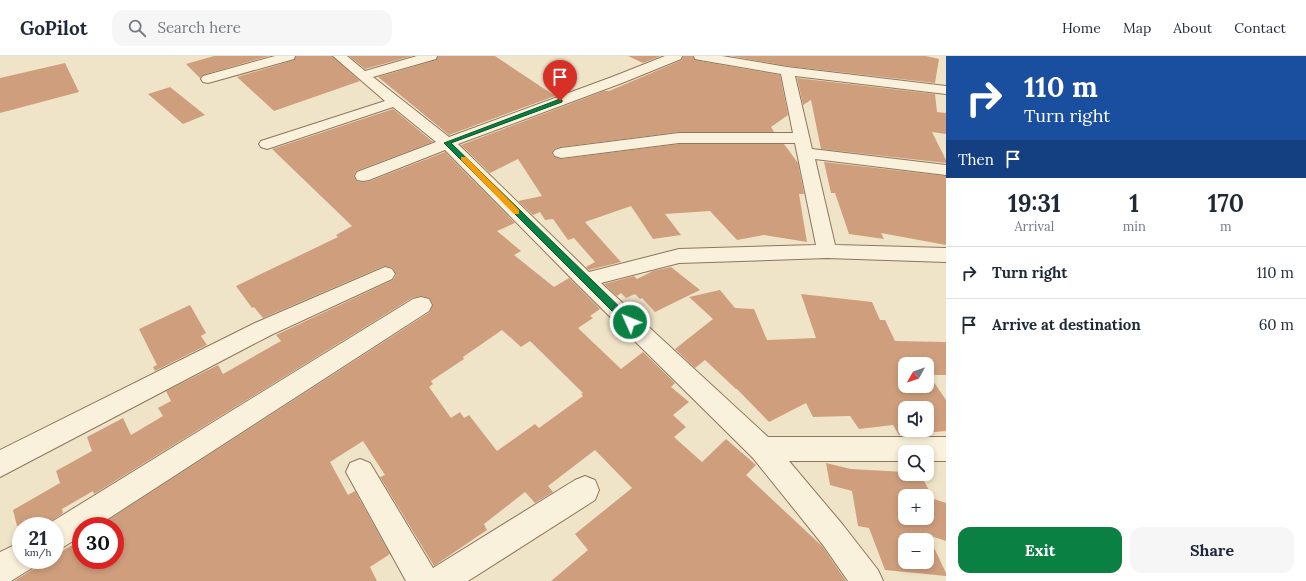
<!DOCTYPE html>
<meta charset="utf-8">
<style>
:root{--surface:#fff;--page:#f6f6f7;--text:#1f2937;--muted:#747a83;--line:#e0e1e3;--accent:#0b8043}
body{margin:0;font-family:Lora,serif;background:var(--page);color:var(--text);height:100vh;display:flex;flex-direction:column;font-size:15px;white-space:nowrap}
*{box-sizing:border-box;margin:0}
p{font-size:13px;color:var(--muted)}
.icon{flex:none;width:22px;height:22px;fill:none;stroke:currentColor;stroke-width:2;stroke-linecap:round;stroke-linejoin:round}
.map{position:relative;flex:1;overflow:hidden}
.side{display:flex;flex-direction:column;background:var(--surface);width:360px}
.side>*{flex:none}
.top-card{background:#1a4fa0;color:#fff;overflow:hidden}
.needle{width:26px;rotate:230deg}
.buttons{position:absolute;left:898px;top:301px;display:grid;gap:8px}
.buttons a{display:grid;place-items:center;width:36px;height:36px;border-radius:8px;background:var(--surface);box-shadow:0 2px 6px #0003;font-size:20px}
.speed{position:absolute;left:12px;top:461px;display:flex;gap:8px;font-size:20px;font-weight:700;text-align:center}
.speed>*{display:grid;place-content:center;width:52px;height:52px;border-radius:50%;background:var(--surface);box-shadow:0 2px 6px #0003;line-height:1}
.speed small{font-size:10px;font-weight:400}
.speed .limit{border:6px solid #d22;background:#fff;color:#111}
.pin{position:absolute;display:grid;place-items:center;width:34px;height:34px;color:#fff;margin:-41px -17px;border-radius:50% 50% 50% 0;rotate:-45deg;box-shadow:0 0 4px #0007}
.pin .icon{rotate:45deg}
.me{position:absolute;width:44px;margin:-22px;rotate:314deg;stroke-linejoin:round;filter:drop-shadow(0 0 3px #0008)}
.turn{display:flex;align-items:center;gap:14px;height:84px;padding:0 12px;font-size:18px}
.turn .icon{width:52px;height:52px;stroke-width:2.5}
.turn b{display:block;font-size:28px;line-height:34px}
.then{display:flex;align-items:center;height:38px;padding:0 12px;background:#0003;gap:8px;font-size:15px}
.eta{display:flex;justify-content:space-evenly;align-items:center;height:68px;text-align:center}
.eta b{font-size:24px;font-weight:800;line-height:28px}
.primary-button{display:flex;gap:8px;margin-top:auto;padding:8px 12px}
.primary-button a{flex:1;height:46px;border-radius:12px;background:var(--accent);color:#fff;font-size:16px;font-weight:800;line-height:46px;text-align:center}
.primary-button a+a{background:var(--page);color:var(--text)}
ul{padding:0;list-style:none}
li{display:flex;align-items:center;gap:12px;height:52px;padding:0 12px;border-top:1px solid var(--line)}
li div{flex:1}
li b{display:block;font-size:15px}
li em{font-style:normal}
header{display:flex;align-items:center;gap:24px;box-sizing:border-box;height:56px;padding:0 20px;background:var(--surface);border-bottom:1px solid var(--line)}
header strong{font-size:19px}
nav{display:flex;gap:22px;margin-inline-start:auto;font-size:14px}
.search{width:280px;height:36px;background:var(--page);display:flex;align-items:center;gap:10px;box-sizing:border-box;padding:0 14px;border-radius:12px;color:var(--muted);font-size:15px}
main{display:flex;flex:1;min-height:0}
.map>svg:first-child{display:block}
</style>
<header>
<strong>GoPilot</strong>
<div class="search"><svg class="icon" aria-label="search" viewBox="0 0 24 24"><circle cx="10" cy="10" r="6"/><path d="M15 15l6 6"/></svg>Search here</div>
<nav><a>Home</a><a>Map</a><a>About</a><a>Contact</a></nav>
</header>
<main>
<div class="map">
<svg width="946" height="525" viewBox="0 0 946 525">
<rect width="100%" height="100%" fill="#f0e4c8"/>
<path fill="#cf9f7d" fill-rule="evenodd" d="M214 0H269L203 19 200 22 186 8Z
M296 0H332L360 25 274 55 237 21 294 4Z
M349 0H412L365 13Z
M438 0H495L555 40 449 79 378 21 436 4Z
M628 0H661L643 7Z
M683 0H693L695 4 700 5 780 19 788 59 771 71 774 76H679L561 91 554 93 552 98 555 101 561 103 679 88H784L798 107 804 138H799L807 186 764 179 737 184 710 155 665 158 681 179 653 183 631 150 585 166 621 206 589 214 586 211 595 206 574 182 568 184 553 163 545 164 540 156 533 159 518 145 542 140 518 103 490 117 461 89 604 35H609L682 4Z
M731 0H926L939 3 935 27 787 10Z
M65 7 79 36 0 57V22Z
M797 22 935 38 937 56 946 57V78L932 76 946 104V107L821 93 811 44 803 49Z
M170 31 205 59 183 68 148 38Z
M393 53 433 86 356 115 354 119 356 125 363 126 370 125 445 96 515 167 497 175 521 195 514 199 554 231 569 222 600 253 590 260 593 262 578 272 621 313 643 296 675 327 671 331 689 346 673 359 686 371 674 381 702 406 726 383 756 409 746 419 823 491 846 525H551L588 494 575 478 632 432 595 394 548 430 553 436 535 447 525 436 484 468 487 474 434 510 380 421 385 419 363 385 330 406 348 439 355 435 390 498 370 511 377 525H14L48 504H55V499L81 484V504H115V470H105L110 467 108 464 430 256 433 248 429 242 421 240 412 242 94 438 93 435 62 453 63 457 44 470H17L13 454 60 427 56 415 92 395 87 381 123 362 131 379 163 360 158 352 171 345 166 335 218 309 223 318 281 285 276 279 393 224 396 219 393 212 384 210 263 262 254 251 252 252 236 230 338 181 336 179 352 170 272 93ZM502 274 521 291 530 285 583 337 581 338 583 340 539 372 535 368 497 395 469 359 464 362 460 356 451 362 429 331 433 328 431 325 464 303 463 301Z
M824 106 946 120V189L881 177 884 183 849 178 835 137H831Z
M671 211 700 234 655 256 642 242 640 243 635 238 626 242 621 237 617 240 604 228 634 220 637 223 653 215Z
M720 234 735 252 754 253 767 284 816 282 801 238 872 246 880 264H885L895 285 946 286V319H929L946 344V375L899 379 893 369 859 373 850 360 813 361 806 347 769 366 737 333H736L705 304 695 312 675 293 713 263 689 241ZM905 308H927V330H905ZM905 352H927V374H905Z
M190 249 206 277 201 280 207 289 155 315 153 311 157 309 139 273Z
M826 407 851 413 905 416V418H920L934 443 946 447V485L928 479 946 517V520L885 514 869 472 858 470 852 435 830 429ZM905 440H927V462H905ZM905 484H927V506H905Z"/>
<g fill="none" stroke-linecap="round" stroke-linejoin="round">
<g stroke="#8d765c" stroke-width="2">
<path id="street" d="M275 0H295L294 3 208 27 203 26 201 23 203 20Z
M333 0H347L365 15 417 0H437L436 3 373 21 449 81 612 21 665 0H682L681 3 622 27 458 88 589 216 679 193 816 189 795 87H679L561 102 555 100 553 97 555 94 561 92 679 77H793L781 18 700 4 695 3 694 0H722L787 11 946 30V38L795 20 812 93 946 109V119L815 103 835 189 946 192V206L827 202 679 207 601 227 768 381H946V405H927V396H905V405H789L843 469 878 514 883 525H848L823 489 753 402 578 229 445 94 369 124 363 125 357 124 355 120 357 116 436 86 393 51 267 93 261 91 259 88 261 85 385 45Z
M385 211 392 213 395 218 392 223 271 279 0 421V394L255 267Z
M421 241 429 243 432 249 429 255 97 470H81V480L65 490 55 495V470H45L413 243Z
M360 403 370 407 433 512 575 424 585 420 595 424 599 434 595 444 468 525H406L346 416 350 407Z
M21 486V504H35L32 512 11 525H0V496Z"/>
</g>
<use href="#street" fill="#faf1dc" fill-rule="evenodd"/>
</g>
<path fill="#0b8043" stroke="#07532c" d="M560 43 562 44V46L451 87 633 264 634 266 633 269H626L444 87Z"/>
<path fill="#f59e0b" d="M461 101H466L519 154V158H514L461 104Z"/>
</svg>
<div class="buttons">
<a><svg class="needle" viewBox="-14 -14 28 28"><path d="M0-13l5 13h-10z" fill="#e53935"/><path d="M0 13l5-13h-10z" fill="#747a83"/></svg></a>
<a><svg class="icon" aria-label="sound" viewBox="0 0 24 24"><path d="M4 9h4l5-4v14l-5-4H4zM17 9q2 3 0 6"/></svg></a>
<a><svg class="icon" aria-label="search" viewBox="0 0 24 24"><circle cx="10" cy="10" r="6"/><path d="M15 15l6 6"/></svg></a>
<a>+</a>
<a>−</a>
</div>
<div class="speed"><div>21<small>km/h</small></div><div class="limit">30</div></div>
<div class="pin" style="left:560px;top:45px;background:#d93025"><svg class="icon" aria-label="arrive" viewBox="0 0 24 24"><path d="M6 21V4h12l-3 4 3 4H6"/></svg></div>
<svg class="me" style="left:630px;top:266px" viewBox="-20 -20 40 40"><circle r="17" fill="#0b8043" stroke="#fff" stroke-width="3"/><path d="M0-11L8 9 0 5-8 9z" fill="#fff"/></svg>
</div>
<section class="side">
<div class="top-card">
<div class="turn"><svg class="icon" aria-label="right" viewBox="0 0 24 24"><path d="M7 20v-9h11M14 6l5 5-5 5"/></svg><div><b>110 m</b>Turn right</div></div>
<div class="then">Then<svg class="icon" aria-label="arrive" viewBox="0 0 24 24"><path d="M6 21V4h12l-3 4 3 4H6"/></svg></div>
</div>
<div class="eta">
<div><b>19:31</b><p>Arrival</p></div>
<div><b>1</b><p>min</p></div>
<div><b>170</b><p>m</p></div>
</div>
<ul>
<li><svg class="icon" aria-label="right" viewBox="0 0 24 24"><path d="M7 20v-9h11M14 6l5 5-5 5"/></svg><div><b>Turn right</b></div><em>110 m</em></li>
<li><svg class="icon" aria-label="arrive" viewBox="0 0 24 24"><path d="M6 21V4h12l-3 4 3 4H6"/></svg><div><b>Arrive at destination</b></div><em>60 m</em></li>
</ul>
<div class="primary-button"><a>Exit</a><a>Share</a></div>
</section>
</main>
